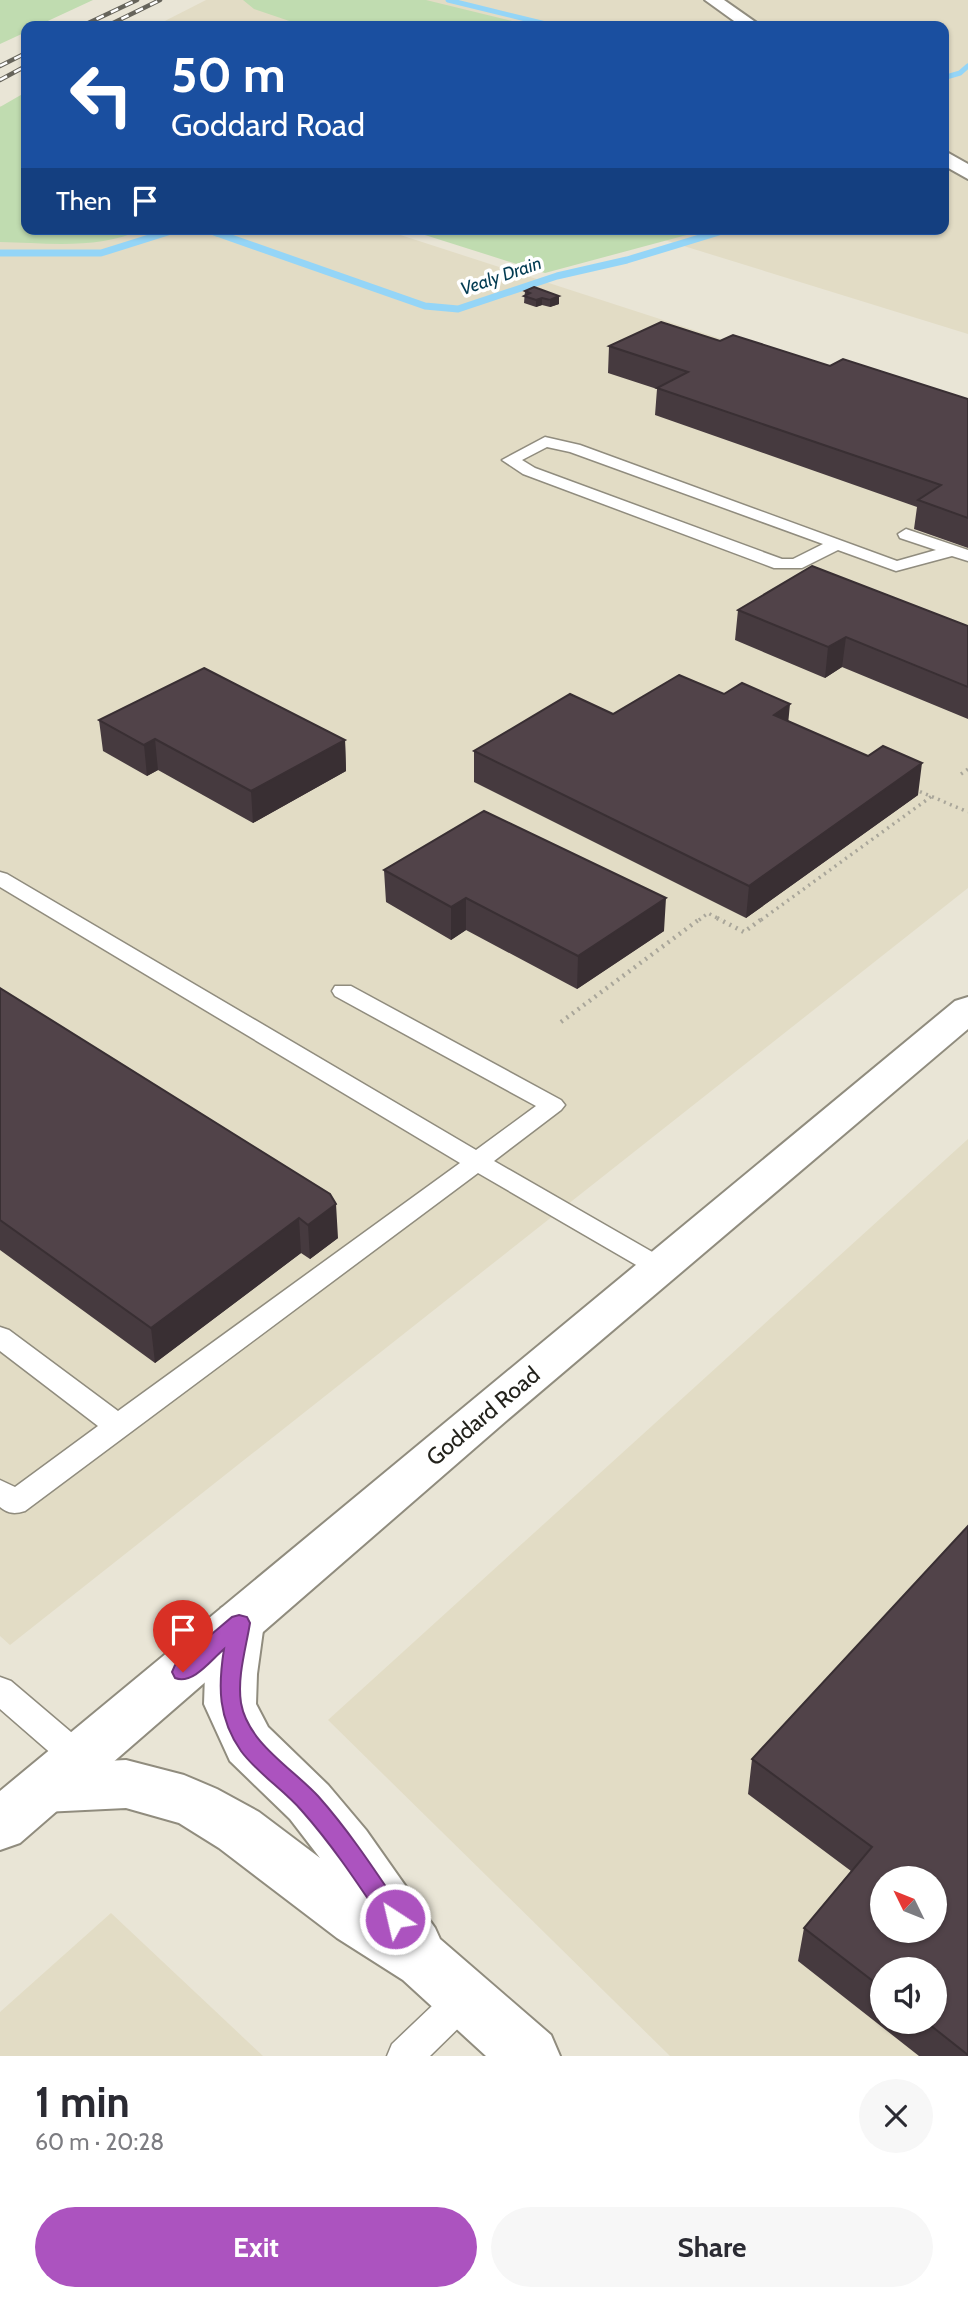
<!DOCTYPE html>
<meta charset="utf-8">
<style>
:root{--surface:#fff;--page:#f7f7f7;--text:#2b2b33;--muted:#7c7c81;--accent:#ac53bf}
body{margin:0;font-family:Cabin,sans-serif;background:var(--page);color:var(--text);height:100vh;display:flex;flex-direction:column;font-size:26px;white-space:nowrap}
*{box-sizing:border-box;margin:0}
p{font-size:23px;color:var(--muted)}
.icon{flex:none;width:38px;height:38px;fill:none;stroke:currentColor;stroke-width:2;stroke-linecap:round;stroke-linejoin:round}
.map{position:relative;height:2056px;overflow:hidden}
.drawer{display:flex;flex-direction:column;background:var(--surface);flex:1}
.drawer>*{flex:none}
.hud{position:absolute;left:21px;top:21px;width:928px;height:214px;border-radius:14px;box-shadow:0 2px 5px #0004;background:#1a4fa0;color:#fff;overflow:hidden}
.needle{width:46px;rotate:313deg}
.buttons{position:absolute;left:870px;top:1866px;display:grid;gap:14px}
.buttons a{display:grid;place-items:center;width:77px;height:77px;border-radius:50%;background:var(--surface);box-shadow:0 2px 5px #0004;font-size:35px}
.pin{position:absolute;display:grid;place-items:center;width:60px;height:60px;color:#fff;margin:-72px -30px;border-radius:50% 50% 50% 0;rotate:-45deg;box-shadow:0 0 7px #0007}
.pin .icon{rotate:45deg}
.me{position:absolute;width:77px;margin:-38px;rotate:325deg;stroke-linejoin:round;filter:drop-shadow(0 0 5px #0008)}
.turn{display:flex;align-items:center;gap:24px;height:147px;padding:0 35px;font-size:32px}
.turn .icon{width:91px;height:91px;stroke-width:2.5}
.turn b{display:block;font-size:49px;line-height:60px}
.then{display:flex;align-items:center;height:66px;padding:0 35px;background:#0003;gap:14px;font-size:26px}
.round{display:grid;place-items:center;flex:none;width:74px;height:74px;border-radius:37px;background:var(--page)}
.head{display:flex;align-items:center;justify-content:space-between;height:119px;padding:0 35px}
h1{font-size:42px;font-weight:700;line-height:52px}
.action{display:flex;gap:14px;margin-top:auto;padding:14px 35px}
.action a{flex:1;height:80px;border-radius:42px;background:var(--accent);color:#fff;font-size:28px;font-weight:700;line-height:80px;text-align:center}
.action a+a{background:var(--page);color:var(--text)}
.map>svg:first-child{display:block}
</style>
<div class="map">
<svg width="968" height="2056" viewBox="0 0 968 2056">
<rect width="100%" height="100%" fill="#e9e5d6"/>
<path fill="#e2dcc5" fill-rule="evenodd" d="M206 0H968V334L629 229H943V26H155Z
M0 106 26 115V229H382L968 419V888L10 1645 0 1636Z
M968 1139V2056H670L328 1720ZM882 1878H934V1930H882ZM882 1969H934V2021H882Z
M111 1913 263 2056H0V2012Z"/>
<path fill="#c0dcb0" d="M0 0H93L37 26H26V32L0 44Z
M243 0H426L533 26H304L254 9Z
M26 92V229H143C99 250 48 243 0 242V107Z
M406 229H709L545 273Z"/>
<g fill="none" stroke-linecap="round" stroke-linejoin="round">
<path stroke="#94d5f7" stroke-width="5" d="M448 0 554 26
M943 78 960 73 968 66
M207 229 217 234
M163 234 176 229
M713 234 729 229"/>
<path stroke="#94d5f7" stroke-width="7" d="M214 232 425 306 458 309 557 276 627 260 719 232
M0 253H101L168 232"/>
<g stroke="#908c7e" stroke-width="3">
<path id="service" d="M545 437 580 445 897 561 936 550 900 538 898 534 906 529 968 550V561L952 556 896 571 838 550 802 568H774L523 474 502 460ZM547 447 570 452 823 544 793 559H782L535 468 522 460Z
M0 872 7 874 476 1150 536 1106 335 996 332 991 335 986H351L561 1100 565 1105 561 1110 494 1161 668 1261 672 1267 668 1273 659 1276 650 1273 478 1173 25 1511C15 1514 9 1514 0 1507V1480L15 1487 98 1426 0 1351V1327L9 1330 118 1411 460 1163 0 887Z
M0 1677 11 1681 91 1749 96 1759 91 1769 80 1773 69 1769 0 1709Z
M466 1980 478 1985 483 1997 478 2009 430 2056H387L392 2044 454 1985Z"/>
</g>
<g stroke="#908c7e" stroke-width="4">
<path id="tertiary" d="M239 1602 257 1608 264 1623 257 1674 256 1704 268 1727 328 1785 366 1830 435 1928 440 1939 551 2035 560 2056H486L403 1980 337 1938 219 1848 179 1823 126 1808 44 1812 25 1805 17 1788 25 1771 44 1764 126 1760 184 1775 217 1789 259 1812 320 1858 290 1819 230 1761 204 1704 205 1674 214 1623 221 1608Z"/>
</g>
<g stroke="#908c7e" stroke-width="4">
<path id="secondary" d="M705 0H724L761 26H741Z
M943 150 968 164V179L943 165Z
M968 997V1029L506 1421 20 1843 0 1850V1791L955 1001Z"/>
</g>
<path stroke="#a9a69a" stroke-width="3.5" stroke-dasharray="2 4.5" stroke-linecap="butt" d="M961 774 968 769
M914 789 968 812
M699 920 708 913 721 920
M761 920 932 796"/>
<path stroke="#a9a69a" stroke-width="4.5" stroke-dasharray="2 5" stroke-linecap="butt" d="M717 918 744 932 763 918
M561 1022 701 918"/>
<use href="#service" fill="#fff" fill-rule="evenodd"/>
<use href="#tertiary" fill="#fff" fill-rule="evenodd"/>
<use href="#secondary" fill="#fff" fill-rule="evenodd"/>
<g stroke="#66645b" stroke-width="4.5">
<path id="rail" d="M82 26 137 0
M107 26 160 0
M0 66 26 53
M0 80 26 66"/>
</g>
<use href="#rail" stroke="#fff" stroke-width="2.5" stroke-dasharray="8" stroke-linecap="butt"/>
</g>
<path fill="#463a3f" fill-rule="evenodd" d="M525 291 559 304 550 307 542 305 536 307 524 303Z
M720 341 968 399V548L914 529 917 507 655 415 657 389 608 373 609 346Z
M738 610 968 626V719L842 667 825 678 735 640Z
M99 720 345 740 346 771 253 823 158 770 147 776 103 751Z
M789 721 918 795 746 918 474 782V751Z
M384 870 664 931 577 989 466 930 451 940 386 902Z
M0 988 338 1238 310 1259 301 1253 155 1363 0 1250Z
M968 1526V2056H919L798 1961 804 1928 851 1871 748 1794 752 1759ZM882 1969 934 2021H882Z"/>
<path fill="#392f33" d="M559 296V304L550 307V300Z
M542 298V305L536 307V300Z
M846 637 842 667 825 678 828 647Z
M790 704 787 735 774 715Z
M155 739 158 770 147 776 144 745Z
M345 740 346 771 253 823 251 791Z
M922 763 918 795 746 918 749 886Z
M466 898V930L451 940V907Z
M666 898 664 931 577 989 578 956Z
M336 1204 338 1238 310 1259 308 1225Z
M299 1218 301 1253 155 1363 151 1328Z"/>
<path fill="#514349" stroke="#392f33" stroke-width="2" fill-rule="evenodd" d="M534 287 559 296 550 300 542 298 536 300 524 296 530 293 525 291Z
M661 322 720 341 733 335 830 366 843 359 968 399V518L918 500 941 485 657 388 688 372 609 346Z
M812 566 968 626V687L846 637 828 647 738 610Z
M204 668 345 740 251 791 155 739 144 745 99 720Z
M679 675 724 694 742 683 790 704 774 715 868 756 883 746 922 763 749 886 474 751 570 694 613 714Z
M484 811 666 898 578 956 466 898 451 907 384 870Z
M0 988 330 1194 336 1204 308 1225 299 1218 151 1328 0 1220Z
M968 1526V2055L925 2021H934V1969H882V1988L804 1928 872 1847 752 1759ZM882 1878H934V1930H882Z"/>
<path fill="#ac53bf" stroke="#70367c" stroke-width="2" d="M239 1615 247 1617 250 1623C246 1648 237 1677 241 1703 248 1743 292 1768 318 1796 350 1832 376 1872 403 1912L407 1919 403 1927 395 1930 387 1927C360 1887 334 1847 302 1811 284 1790 257 1773 241 1751 218 1718 218 1687 224 1649 211 1660 193 1685 175 1678L172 1672 175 1665 232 1617Z"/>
<g text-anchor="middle" stroke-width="7" stroke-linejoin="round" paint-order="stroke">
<g font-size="18" font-style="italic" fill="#013a51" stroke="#fff">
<text transform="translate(501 276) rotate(-19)" y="6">Vealy Drain</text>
</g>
<g font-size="23" fill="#23221c" stroke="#fff">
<text transform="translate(483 1416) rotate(-40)" y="8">Goddard Road</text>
</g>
</g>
</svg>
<div class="buttons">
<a><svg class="needle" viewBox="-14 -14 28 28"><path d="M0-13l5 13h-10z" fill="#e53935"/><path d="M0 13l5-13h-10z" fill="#7c7c81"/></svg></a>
<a><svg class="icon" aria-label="sound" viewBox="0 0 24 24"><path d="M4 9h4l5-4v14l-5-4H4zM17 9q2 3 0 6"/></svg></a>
</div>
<div class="pin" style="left:183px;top:1672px;background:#d93025"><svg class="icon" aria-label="arrive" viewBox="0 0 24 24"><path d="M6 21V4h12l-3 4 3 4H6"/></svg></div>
<svg class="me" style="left:395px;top:1919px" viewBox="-20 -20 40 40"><circle r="17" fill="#ac53bf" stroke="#fff" stroke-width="3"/><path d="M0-11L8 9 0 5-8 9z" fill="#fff"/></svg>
<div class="hud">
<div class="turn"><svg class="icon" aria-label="left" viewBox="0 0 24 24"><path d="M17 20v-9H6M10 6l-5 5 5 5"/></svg><div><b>50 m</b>Goddard Road</div></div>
<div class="then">Then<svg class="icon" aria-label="arrive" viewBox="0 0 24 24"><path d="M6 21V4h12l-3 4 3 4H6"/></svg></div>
</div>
</div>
<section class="drawer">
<div class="head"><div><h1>1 min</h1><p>60 m · 20:28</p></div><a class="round"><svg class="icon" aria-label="close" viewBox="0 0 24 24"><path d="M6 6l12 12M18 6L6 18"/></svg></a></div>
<div class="action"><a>Exit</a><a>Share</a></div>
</section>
